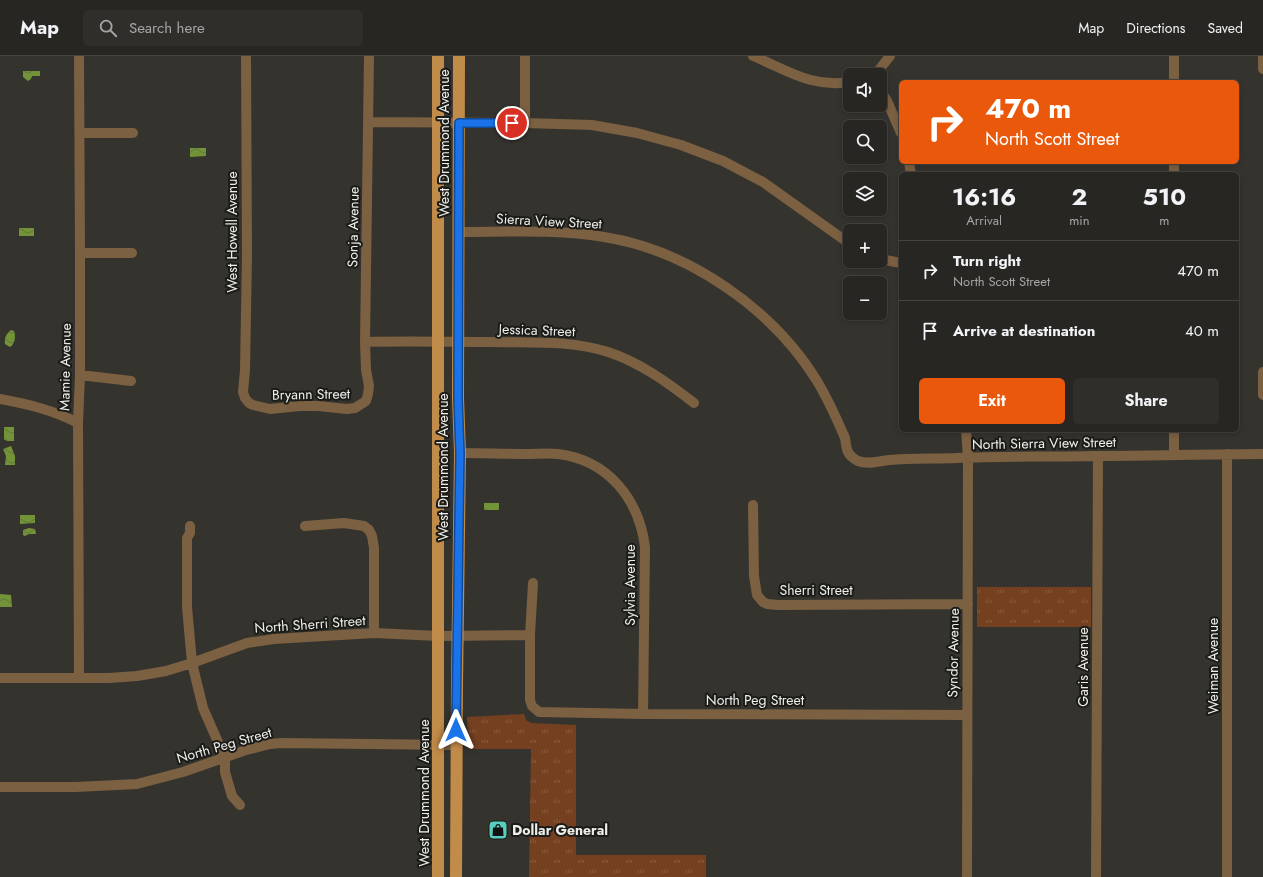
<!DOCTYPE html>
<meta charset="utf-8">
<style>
:root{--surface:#282622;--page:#302e2a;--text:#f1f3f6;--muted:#a5a5a5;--line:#444340;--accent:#ea580c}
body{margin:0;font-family:Jost,sans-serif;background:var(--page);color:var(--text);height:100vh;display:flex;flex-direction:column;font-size:15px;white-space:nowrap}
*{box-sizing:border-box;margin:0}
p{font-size:13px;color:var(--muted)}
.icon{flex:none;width:22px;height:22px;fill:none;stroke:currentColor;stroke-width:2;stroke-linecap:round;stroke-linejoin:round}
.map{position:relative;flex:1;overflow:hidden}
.drawer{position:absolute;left:899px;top:116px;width:340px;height:260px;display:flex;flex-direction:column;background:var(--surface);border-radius:6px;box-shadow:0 2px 6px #0003,0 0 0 1px var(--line)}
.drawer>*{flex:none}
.guide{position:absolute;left:899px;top:24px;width:340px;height:84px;border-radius:6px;box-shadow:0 2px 6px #0003,0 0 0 1px var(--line);background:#ea580c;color:#fff;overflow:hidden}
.controls{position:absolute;left:843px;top:12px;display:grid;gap:8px}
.controls a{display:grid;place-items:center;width:44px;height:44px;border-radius:6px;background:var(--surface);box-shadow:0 2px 6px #0003,0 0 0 1px var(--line);font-size:20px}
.pin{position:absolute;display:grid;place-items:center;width:34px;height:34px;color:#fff;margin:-17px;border:2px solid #fff;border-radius:50%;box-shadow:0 1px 4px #0007}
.me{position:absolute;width:44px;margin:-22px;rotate:0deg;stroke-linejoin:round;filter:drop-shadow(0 0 3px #0008)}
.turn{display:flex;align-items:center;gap:14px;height:84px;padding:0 20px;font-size:18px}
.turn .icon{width:52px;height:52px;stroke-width:2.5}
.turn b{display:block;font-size:28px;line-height:34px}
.eta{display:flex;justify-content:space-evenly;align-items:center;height:68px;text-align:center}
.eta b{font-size:24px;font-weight:700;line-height:28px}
.primary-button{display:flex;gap:8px;margin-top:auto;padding:8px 20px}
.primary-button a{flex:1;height:46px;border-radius:6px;background:var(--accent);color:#fff;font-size:16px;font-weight:700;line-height:46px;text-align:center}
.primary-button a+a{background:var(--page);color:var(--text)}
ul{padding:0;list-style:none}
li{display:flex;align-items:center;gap:12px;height:60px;padding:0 20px;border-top:1px solid var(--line)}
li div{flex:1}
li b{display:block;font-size:15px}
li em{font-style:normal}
header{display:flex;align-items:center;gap:24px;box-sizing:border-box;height:56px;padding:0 20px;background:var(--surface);border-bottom:1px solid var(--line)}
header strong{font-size:19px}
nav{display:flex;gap:22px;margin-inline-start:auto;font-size:14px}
.search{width:280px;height:36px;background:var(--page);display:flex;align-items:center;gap:10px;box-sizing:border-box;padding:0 14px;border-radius:6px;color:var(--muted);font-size:15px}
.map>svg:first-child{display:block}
</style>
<header>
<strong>Map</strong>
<div class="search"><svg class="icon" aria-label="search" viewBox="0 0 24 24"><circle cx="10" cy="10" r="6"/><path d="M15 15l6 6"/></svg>Search here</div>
<nav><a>Map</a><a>Directions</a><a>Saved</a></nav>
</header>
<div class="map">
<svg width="1263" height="821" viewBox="0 0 1263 821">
<defs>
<pattern id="grass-tufts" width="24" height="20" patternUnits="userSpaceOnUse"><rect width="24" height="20" fill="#744020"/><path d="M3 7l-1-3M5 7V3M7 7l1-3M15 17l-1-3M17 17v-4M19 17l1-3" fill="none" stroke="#885c41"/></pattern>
<pattern id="water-waves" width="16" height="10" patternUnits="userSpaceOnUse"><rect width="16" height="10" fill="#729338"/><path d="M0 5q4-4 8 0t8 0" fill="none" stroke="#63783d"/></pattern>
</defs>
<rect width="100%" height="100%" fill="#35332e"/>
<path fill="url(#grass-tufts)" d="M977 531H1091V571H977Z
M524 658 526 664 531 667 576 669V799H706V821H529L531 693H468L467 661Z"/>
<path fill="url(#water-waves)" d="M23 15H40V20H32L31 23 28 25 23 21Z
M190 92H206V100L190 101Z
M19 172H34V180H19Z
M11 274 14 275C16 280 15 288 10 291L5 288C4 282 6 278 11 274Z
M4 371H14V385H6V384H4Z
M11 390 15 400V409H5L6 400 3 393Z
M484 447H499V454H484Z
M20 459H35V467L20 468Z
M29 472 35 473 36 478H29L25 480 23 479V474Z
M0 538 11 539 12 551H0Z"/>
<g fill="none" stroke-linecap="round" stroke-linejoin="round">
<path stroke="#7b6042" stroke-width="10" d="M246 0 247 199 245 314 243 336 245 342 249 347 253 349 270 353 300 350H318L347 353 355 352 366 345 368 338 369 330 366 314 365 286 369 0
M525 0V67
M753 0C787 14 811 32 850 26
M1263 0V13
M875 19 890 0
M1174 26V0
M880 34 887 45 901 77
M368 66 525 67 592 69 637 77 681 89 723 105 763 126 850 188
M80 77H133
M909 106 911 118
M1174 118V106
M458 176C507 176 556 173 604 181 688 194 773 253 817 325 829 345 836 361 845 382 846 387 846 392 848 396 850 400 854 403 858 405 868 409 879 405 889 404 912 402 935 403 957 402 1003 400 1049 401 1094 400 1150 400 1207 398 1263 398
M80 197H132
M880 203 901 207
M365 286C408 285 450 286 493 286 531 287 570 284 608 296 639 306 667 326 694 347
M1263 316V339
M80 319 131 325
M0 343C27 348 53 354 78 367
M966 374 968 401 967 821
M1174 374V398
M460 397C482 397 505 398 527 398 537 398 548 397 558 398 608 404 639 443 645 491L643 658
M753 449 754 520 757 539 763 546 767 548 778 549 968 548
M190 470V477L187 482V551L192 607 203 652 225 702V716L232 740 240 749
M305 470 344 467 364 470 369 474 372 480 374 492V577
M533 527 530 579V644L532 650 539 656 643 658 967 659
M0 622H109L137 620 166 615 192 607 247 587 274 583 374 577 438 580 530 579
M79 622 78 367 80 319V197L79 0
M0 731H76L137 728 183 716 246 694 270 688 282 687 456 689
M1096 821 1098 400
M1227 821V398"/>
<path stroke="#c18b49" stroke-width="12" d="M438 0V821
M456 821 457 629 460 397 458 342 459 0"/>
</g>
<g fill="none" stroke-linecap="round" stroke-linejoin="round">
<g stroke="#114b97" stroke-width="10">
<path id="route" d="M456 674 460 397 458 342 459 67H512"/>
</g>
<use href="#route" stroke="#1a73e8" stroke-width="7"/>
</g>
<defs>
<g id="shop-square" transform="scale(1)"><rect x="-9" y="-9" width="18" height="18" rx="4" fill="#59cebe" stroke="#1b1b18"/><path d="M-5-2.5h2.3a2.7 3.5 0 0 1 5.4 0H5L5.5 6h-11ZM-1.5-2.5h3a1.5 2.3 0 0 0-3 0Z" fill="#111"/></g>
</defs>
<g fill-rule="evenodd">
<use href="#shop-square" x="498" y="774"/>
</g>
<g text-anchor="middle" stroke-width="4" stroke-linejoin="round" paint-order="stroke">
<g font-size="14" fill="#eeedea" stroke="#1b1b18">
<text transform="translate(444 87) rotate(-90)" y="5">West Drummond Avenue</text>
<text transform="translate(549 165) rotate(3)" y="5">Sierra View Street</text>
<text transform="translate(353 171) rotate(-89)" y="5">Sonja Avenue</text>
<text transform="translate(232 176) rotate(-90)" y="5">West Howell Avenue</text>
<text transform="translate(537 274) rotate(2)" y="5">Jessica Street</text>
<text transform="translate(65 311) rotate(-89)" y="5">Mamie Avenue</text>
<text transform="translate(311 338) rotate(-1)" y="5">Bryann Street</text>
<text transform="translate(1044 387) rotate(-1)" y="5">North Sierra View Street</text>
<text transform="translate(443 411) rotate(-90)" y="5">West Drummond Avenue</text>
<text transform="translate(630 529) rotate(-90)" y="5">Sylvia Avenue</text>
<text x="816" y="539">Sherri Street</text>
<text transform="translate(310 568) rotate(-4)" y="5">North Sherri Street</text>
<text transform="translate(953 597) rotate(-89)" y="5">Syndor Avenue</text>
<text transform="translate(1213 610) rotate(-90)" y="5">Weiman Avenue</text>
<text transform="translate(1083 611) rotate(-90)" y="5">Garis Avenue</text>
<text x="755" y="649">North Peg Street</text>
<text transform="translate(224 689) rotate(-16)" y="5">North Peg Street</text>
<text transform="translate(424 737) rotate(-90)" y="5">West Drummond Avenue</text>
</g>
<g font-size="14" font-weight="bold" fill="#eeedea" stroke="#1b1b18" text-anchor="start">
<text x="512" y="779">Dollar General</text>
</g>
</g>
</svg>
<div class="controls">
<a><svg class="icon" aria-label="sound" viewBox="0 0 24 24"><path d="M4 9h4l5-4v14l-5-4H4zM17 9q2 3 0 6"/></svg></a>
<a><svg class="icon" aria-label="search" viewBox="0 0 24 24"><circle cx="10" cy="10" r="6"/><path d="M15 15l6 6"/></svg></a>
<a><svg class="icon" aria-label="layers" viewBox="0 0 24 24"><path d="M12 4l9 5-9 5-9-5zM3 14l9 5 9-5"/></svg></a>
<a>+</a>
<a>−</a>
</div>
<div class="pin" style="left:512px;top:67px;background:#d93025"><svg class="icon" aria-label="arrive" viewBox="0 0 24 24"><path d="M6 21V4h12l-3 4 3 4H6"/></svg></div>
<svg class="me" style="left:456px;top:674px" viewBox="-20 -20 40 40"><path d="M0-17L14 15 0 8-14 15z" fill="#1a73e8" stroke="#fff" stroke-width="4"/></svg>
<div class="guide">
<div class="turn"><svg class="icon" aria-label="right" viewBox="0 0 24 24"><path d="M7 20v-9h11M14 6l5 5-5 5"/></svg><div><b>470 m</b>North Scott Street</div></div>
</div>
<section class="drawer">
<div class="eta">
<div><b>16:16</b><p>Arrival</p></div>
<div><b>2</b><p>min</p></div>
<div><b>510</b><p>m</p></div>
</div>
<ul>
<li><svg class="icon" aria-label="right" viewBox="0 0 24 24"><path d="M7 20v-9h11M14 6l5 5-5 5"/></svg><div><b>Turn right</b><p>North Scott Street</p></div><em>470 m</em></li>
<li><svg class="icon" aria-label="arrive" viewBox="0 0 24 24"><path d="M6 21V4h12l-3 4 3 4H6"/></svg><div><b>Arrive at destination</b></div><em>40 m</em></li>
</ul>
<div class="primary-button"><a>Exit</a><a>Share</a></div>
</section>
</div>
